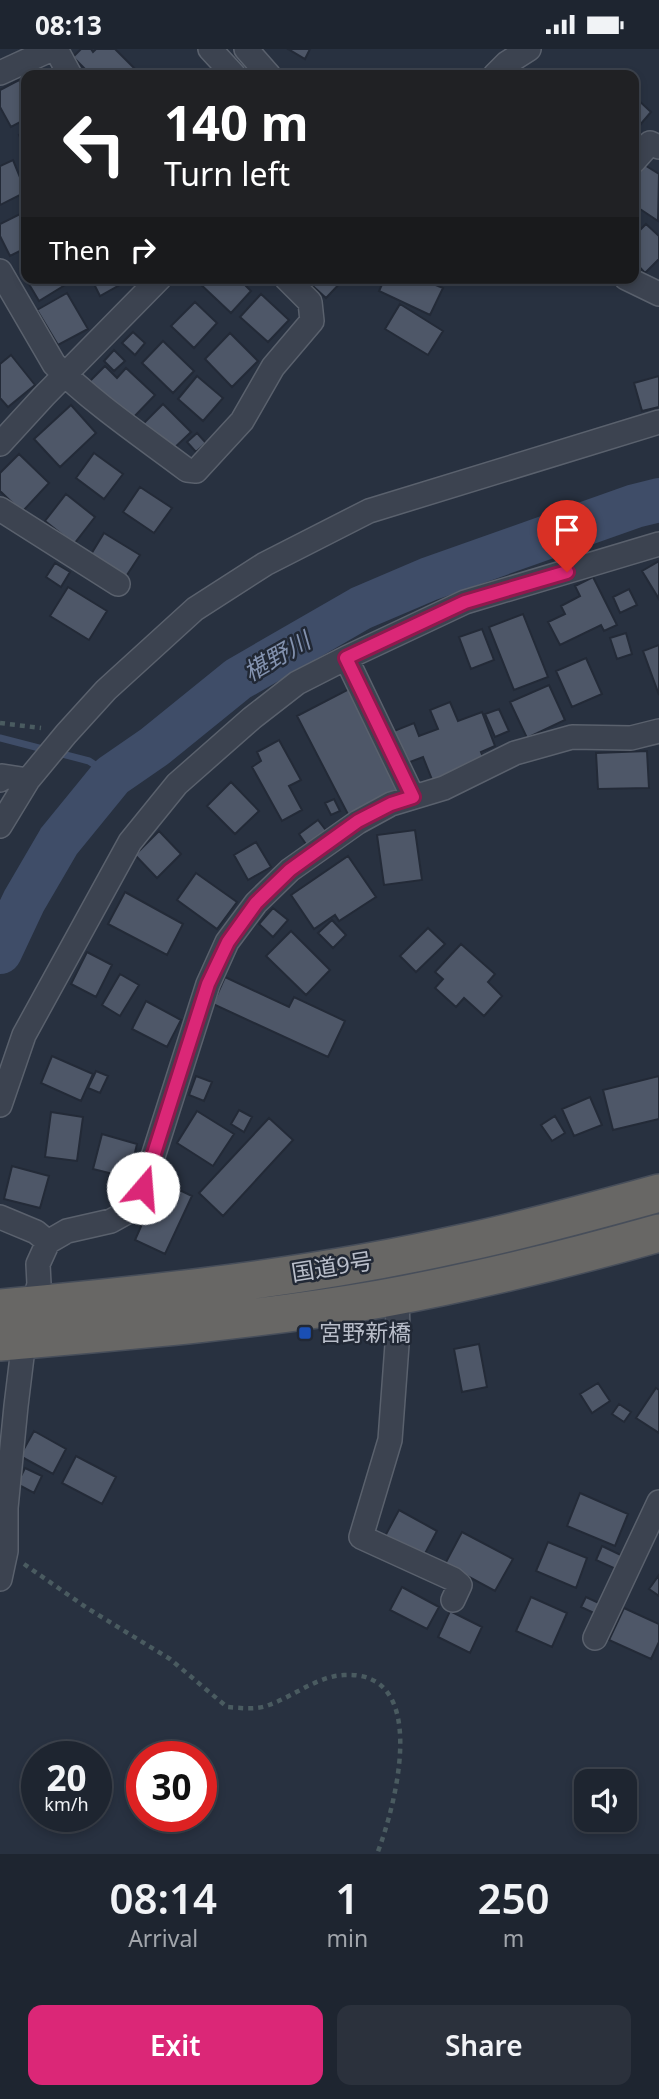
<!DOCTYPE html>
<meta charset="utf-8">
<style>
:root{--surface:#1e2530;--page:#2b313c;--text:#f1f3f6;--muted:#a1a5ab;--line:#3c424c;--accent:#db2777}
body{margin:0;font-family:"Noto Sans","Noto Sans JP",sans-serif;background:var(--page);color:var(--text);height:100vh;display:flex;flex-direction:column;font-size:26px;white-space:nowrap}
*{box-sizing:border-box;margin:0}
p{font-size:23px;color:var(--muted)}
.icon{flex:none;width:38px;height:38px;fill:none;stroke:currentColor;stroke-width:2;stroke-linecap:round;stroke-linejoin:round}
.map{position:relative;height:1805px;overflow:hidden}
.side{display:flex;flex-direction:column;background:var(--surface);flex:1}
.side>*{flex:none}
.hud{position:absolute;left:21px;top:21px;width:618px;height:214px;border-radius:14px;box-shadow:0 4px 10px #0003,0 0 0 2px var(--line);background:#202124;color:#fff;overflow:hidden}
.controls{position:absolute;left:574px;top:1720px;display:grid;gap:14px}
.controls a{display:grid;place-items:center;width:63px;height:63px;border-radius:14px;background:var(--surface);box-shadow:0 4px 10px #0003,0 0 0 2px var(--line);font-size:35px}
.speed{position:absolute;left:21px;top:1692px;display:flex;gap:14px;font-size:35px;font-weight:700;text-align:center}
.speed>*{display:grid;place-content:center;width:91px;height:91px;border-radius:50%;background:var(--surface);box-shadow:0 4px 10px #0003,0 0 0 2px var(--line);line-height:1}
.speed small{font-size:18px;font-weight:400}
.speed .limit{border:10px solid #d22;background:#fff;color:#111}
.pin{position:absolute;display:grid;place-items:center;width:60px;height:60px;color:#fff;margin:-72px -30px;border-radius:50% 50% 50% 0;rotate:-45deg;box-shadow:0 0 7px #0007}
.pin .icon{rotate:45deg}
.me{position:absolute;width:77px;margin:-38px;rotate:18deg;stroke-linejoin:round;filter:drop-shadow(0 0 5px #0008)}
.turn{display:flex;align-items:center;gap:24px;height:147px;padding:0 28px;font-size:32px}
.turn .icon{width:91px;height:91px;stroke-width:2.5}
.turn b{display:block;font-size:49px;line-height:60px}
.then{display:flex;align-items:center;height:66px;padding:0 28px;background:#0003;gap:14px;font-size:26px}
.eta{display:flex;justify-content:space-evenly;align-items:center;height:119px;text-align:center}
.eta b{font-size:42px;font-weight:600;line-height:49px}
.cta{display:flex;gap:14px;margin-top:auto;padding:14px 28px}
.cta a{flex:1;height:80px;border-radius:14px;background:var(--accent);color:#fff;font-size:28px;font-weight:600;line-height:80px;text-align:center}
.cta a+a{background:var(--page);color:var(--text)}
.status{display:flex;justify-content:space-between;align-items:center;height:49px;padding:0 35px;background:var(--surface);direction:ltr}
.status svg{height:19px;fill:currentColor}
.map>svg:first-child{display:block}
</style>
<div class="status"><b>08:13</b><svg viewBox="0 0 49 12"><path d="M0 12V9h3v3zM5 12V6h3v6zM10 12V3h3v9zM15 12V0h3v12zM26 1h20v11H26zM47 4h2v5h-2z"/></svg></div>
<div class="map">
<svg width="659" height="1805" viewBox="0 0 659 1805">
<rect width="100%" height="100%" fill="#283140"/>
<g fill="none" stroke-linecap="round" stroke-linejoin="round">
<path stroke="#3f4d68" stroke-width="7" d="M0 689 89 712 112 727"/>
<path stroke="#3f4d68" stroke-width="44" d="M0 903 24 852 59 792 112 727 154 698 238 630 361 559 429 530 635 457 659 451"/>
</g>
<path fill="#4e5768" stroke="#232a37" stroke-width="2" d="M81 0H91L93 3 96 0H115L141 26H91L73 8Z
M288 0H310L305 10Z
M19 31 26 43V70L11 78 0 58V41Z
M634 47 651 63 634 83Z
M26 82V101L19 86Z
M13 111 26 143 0 156V117Z
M643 115 659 125 658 172 634 156V130Z
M24 163 26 199 10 207 0 187V175Z
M646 175 659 187V210L645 224 634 212V187Z
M26 217V229H61L65 236 39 252 20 220Z
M91 229H132L100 247Z
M198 229H238L251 242 231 264 196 231Z
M304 229H345L326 249Z
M385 229H428L426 232 443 239 430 266 379 242Z
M67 244 88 280 58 296 37 261Z
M261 245 289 271 268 293 240 268Z
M195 253 217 274 194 299 171 277Z
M400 255 443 282 428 306 385 280Z
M133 283 145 294 135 306 122 294Z
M230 284 258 312 232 338 205 310Z
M163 292 194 322 173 344 142 314Z
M114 301 125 312 114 322 104 312Z
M11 306 35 336 8 358 0 349V315Z
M105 317 117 329 126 319 155 346 130 372 89 333Z
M197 327 223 349 203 372 178 350Z
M659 327V358L642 362 634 334Z
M163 355 191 383 169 404 141 377Z
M71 356 96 384 60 418 34 390Z
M197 384 206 394 196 403 187 393Z
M94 404 123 425 104 450 76 429Z
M19 405 49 434 22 463 0 442V424Z
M140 438 172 459 154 484 123 463Z
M66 445 95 468 74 495 45 472Z
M104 484 140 506 125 529 90 507Z
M659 512V550L642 522Z
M55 514 70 523 61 538 46 528Z
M593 528 617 576 604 582 601 576 560 596 548 573 565 565 561 557 580 547 575 537Z
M68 538 107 562 89 591 50 567Z
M629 540 637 556 620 564 613 548Z
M523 565 548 628 514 641 489 578Z
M482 580 494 611 471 620 459 588Z
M626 584 632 605 617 610 610 589Z
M659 596V646L643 602Z
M586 609 602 645 572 658 556 622Z
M549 636 565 671 527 689 510 653Z
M349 640 403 745 351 771 297 667Z
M450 653 458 672 482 663 495 697 481 703 485 713 433 733 423 708 402 716 389 684 414 674 419 687 438 680 430 661Z
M499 660 509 682 495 688 485 665Z
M279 691 301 731 289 737 302 761 282 772 252 718 261 712 257 703Z
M647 702 649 739 598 740 596 704Z
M231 733 259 762 235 785 207 757Z
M334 750 340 762 331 766 325 754Z
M318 771 328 784 308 798 299 785Z
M415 781 422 831 384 836 377 786Z
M159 782 181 805 157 829 135 806Z
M256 793 271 818 248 831 234 806Z
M348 807 376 848 339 872 335 866 314 880 291 846Z
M196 824 237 853 217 880 177 851Z
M125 843 183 875 167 906 108 875Z
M273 859 288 871 273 888 259 875Z
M332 871 346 886 333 899 318 884Z
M428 879 445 895 416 923 400 907Z
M291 882 330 921 306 946 266 907Z
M461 895 495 925 488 933 502 947 484 967 464 949 456 958 435 939 443 930 435 923Z
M87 903 112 916 96 948 71 935Z
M120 925 139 936 120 967 102 956Z
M225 928 289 958 294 948 345 972 328 1008 213 955Z
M146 952 181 971 167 998 132 980Z
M52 1007 93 1025 81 1052 41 1034Z
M96 1022 108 1027 100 1044 88 1039Z
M196 1027 212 1033 204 1052 189 1046Z
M659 1027V1070L613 1081 603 1041Z
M590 1048 602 1076 574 1087 562 1060Z
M239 1061 252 1068 244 1083 231 1075Z
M197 1062 234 1085 213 1117 177 1094Z
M51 1063 83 1068 77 1112 45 1108Z
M555 1067 565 1084 552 1092 541 1076Z
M269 1069 293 1091 223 1167 199 1144Z
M102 1085 137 1095 129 1129 93 1120Z
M12 1117 49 1127 40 1159 4 1150Z
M161 1132 192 1147 165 1205 135 1191Z
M479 1295 487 1338 462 1343 454 1300Z
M598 1334 610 1352 592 1364 580 1345Z
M656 1339 659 1341V1384L636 1369Z
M619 1355 631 1363 624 1373 612 1365Z
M34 1382 66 1400 53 1425 20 1407Z
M76 1407 116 1428 102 1455 62 1434Z
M25 1419 42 1427 34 1444 17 1435Z
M580 1444 628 1465 615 1497 567 1477Z
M399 1461 437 1482 421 1512 383 1491Z
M462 1483 513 1510 495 1542 445 1515Z
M548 1493 587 1509 576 1539 536 1522Z
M602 1497 625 1508 618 1521 596 1511Z
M659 1526V1547L649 1540Z
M402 1538 439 1558 427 1580 390 1561Z
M531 1548 567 1564 552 1598 516 1582Z
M586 1548 601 1555 596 1565 581 1558Z
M624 1559 659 1575V1593L651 1610 609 1591Z
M450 1562 482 1578 470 1604 438 1588Z"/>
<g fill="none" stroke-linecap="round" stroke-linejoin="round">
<g stroke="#5a616d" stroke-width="26">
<path id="minor" d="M56 0 70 26
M210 0 234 26
M246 0 269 26
M0 24 52 0
M495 26 507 14 529 0
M634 112 650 94 659 98
M0 222 54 315C94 355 142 387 187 421L196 422 242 372 273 318 312 272 310 253 286 229
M626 229 659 245
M0 395 44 347 160 229
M0 460 118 535
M346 609 465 553 659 495
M0 731 2 727 28 731
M0 777 28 731 66 685 106 641 195 560 265 515 369 462 659 373
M0 1056 24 986 130 793 177 735 252 669 297 634 346 609 413 748
M0 1168 36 1183 48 1193
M397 1247 398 1282 390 1391 361 1488 453 1530 460 1536 453 1551
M0 1530 6 1502V1459L16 1357 24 1291 39 1235 38 1215 48 1193 67 1182 111 1172 129 1162 143 1139 208 935 227 893 256 854 290 821 358 773 391 755 444 739 515 704 572 688 631 689 659 682
M595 1589 659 1453"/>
</g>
<g stroke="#474e5a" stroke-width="40">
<path id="trunk" d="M0 1259C155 1245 311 1228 463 1194 529 1180 594 1162 659 1144
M0 1293C127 1282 254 1272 380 1250 474 1233 567 1210 659 1184"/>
</g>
<path stroke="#4a5b60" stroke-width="4.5" stroke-dasharray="5 5" stroke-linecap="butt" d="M0 674 41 679
M24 1515 87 1559 170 1610 227 1658C240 1659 257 1661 269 1656 294 1647 318 1627 344 1626 432 1621 395 1759 377 1805"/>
<use href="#minor" stroke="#3c4350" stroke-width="23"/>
<use href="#trunk" stroke="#686765" stroke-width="37"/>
</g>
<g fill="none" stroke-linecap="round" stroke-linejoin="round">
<g stroke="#8e194d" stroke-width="18">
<path id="route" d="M143 1139 208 935 228 893 256 854 290 821 358 772 391 755 413 748 346 609 465 553 567 523"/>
</g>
<use href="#route" stroke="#db2777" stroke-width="12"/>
</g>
<rect fill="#1a4fb4" stroke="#212835" stroke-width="2.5" x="298" y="1277" width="14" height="14" rx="3.5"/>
<g text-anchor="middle" stroke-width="5" stroke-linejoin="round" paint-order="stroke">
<g font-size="23" fill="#b9beca" stroke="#212835">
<text transform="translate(332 1218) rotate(-9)" y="8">国道9号</text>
</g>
<g font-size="23" fill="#b9beca" stroke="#212835" text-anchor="start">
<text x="319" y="1292">宮野新橋</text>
</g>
<g font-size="24" font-style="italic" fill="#8392af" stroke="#212835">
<text transform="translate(277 608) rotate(-30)" y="8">椹野川</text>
</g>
</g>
</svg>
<div class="controls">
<a><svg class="icon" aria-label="sound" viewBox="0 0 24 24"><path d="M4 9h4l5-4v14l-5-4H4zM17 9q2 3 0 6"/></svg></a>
</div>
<div class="speed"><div>20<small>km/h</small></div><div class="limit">30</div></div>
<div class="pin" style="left:567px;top:523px;background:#d93025"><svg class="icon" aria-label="arrive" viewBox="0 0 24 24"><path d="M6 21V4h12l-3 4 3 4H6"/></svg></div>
<svg class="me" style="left:143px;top:1139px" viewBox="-20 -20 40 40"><circle r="19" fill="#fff"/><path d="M0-13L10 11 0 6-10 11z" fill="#db2777"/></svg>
<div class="hud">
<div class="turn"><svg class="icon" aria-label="left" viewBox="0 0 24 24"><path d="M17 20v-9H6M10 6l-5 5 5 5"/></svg><div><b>140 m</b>Turn left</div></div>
<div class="then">Then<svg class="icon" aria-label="right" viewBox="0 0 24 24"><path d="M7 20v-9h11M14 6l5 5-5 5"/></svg></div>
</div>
</div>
<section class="side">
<div class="eta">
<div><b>08:14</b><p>Arrival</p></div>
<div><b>1</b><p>min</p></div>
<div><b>250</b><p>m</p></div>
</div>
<div class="cta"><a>Exit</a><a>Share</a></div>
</section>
